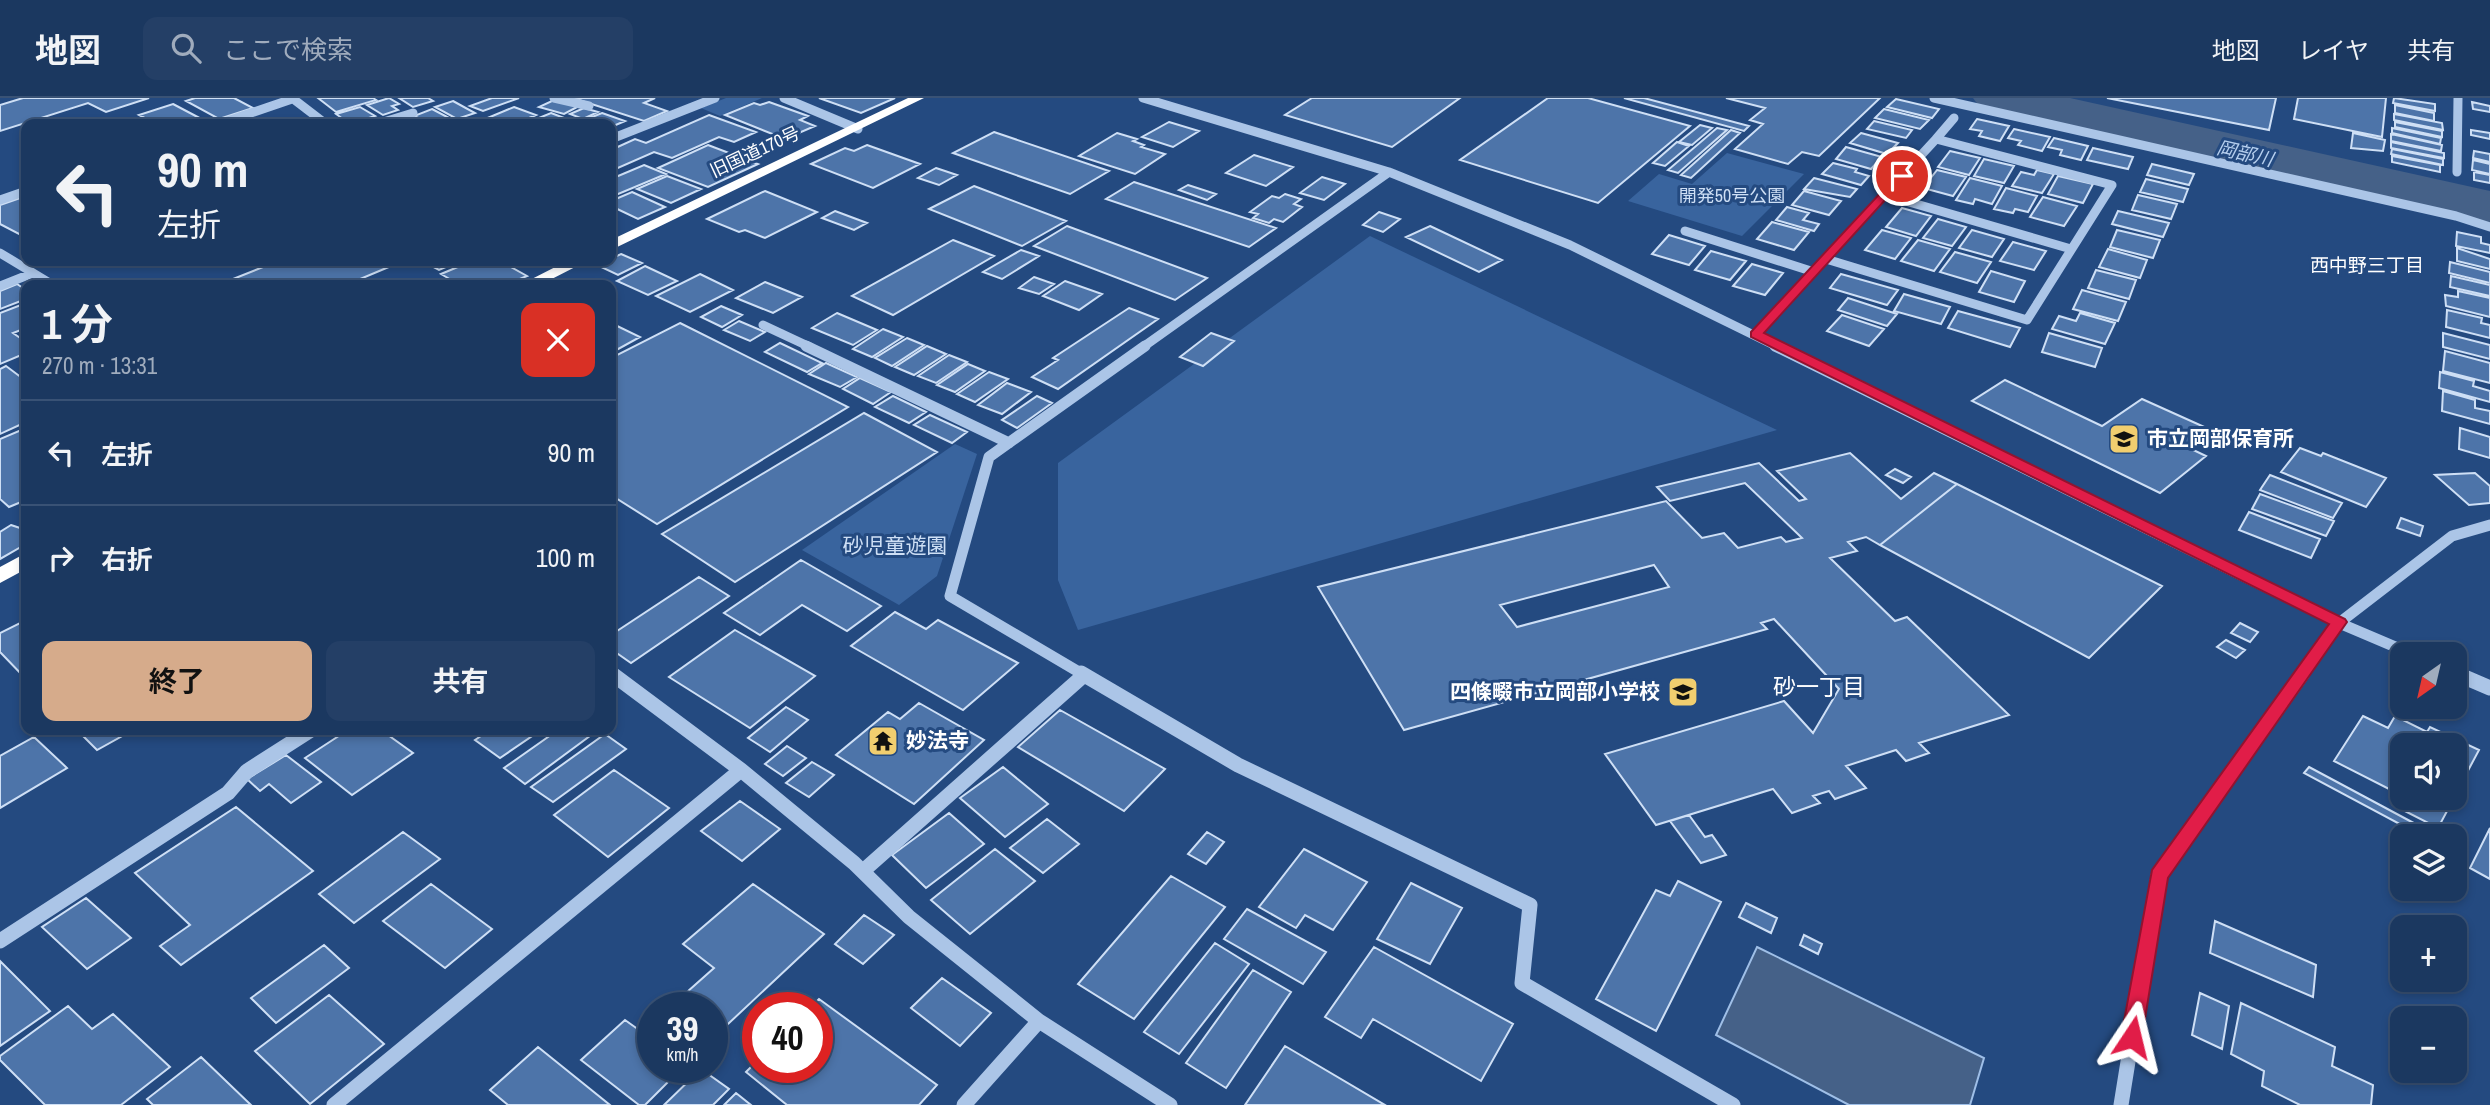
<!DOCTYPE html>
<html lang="ja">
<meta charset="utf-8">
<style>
:root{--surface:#1b3860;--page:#243f66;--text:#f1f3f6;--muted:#a0acbd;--line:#395275;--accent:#d6ab8b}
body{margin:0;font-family:"Archivo Narrow","Noto Sans JP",sans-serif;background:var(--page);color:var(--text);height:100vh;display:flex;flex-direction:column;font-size:26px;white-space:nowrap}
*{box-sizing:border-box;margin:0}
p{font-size:23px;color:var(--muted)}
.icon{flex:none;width:38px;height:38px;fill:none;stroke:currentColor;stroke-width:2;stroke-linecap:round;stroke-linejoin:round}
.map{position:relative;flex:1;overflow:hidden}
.panel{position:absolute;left:21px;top:182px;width:595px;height:455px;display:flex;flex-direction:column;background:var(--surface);border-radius:14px;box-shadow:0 4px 10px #0003,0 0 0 2px var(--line)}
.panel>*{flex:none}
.banner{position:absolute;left:21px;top:21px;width:595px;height:147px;border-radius:14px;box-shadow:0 4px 10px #0003,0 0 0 2px var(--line);background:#1b3860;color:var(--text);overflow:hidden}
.needle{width:46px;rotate:214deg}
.fabs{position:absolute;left:2390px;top:544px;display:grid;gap:14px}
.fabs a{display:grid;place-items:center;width:77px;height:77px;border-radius:14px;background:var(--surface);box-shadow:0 4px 10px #0003,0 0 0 2px var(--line);font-size:35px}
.speed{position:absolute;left:637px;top:894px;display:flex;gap:14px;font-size:35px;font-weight:700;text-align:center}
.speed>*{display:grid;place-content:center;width:91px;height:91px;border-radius:50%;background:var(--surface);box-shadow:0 4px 10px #0003,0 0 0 2px var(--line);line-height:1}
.speed small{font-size:18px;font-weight:400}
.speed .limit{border:10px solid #d22;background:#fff;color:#111}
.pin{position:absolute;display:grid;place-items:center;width:60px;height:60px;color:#fff;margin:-30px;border:4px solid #fff;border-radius:50%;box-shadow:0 2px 7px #0007}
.me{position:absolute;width:77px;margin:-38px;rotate:10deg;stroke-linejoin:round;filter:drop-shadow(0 0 5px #0008)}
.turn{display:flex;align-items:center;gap:24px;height:147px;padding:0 21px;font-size:32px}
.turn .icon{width:91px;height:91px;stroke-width:2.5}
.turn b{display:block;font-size:49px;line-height:60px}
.round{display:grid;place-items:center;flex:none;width:74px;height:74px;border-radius:14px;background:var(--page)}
.overview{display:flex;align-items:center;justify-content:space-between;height:119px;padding:0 21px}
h1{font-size:42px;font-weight:700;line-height:52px}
.cta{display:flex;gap:14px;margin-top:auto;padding:14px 21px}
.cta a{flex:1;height:80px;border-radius:14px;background:var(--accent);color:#111;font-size:28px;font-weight:700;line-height:80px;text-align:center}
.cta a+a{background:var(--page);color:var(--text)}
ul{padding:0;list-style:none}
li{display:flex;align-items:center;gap:21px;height:105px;padding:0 21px;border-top:2px solid var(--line)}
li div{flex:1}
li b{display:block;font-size:26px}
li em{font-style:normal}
header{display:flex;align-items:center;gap:42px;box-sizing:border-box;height:98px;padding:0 35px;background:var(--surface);border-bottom:2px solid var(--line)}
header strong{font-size:33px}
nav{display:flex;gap:38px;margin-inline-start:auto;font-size:24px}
.search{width:490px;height:63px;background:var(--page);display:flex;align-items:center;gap:18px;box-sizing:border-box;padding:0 24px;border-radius:14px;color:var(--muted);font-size:26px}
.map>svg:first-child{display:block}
</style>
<header>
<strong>地図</strong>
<div class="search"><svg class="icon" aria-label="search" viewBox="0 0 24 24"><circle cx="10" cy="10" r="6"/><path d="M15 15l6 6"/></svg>ここで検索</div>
<nav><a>地図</a><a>レイヤ</a><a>共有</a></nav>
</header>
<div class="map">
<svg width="2490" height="1007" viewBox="0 0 2490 1007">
<rect width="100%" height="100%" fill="#244a80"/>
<path fill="#39649e" d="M726 0H762L720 18 701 10Z
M1727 55 1804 76 1742 138 1628 103 1659 76 1692 86Z
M1370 138 1777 332 1078 532 1058 482V365Z
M955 346 977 356 937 478 899 507 802 452Z"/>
<path fill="#456188" stroke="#9fbfe7" stroke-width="2" d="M1757 849 1984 960 1970 1007H1849L1716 937Z"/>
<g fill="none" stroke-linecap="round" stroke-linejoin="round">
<path fill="#456188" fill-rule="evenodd" d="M1973 0H2070L2490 93V129L1981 11Z"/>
</g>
<path fill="#4d74a9" stroke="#cedff5" stroke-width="2" fill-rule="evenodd" d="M23 0H149L106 14 88 5 0 33V7Z
M195 0H234L253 10 219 21 186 3Z
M318 0H373L376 2 336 14Z
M389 0 399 6 392 8 398 12 383 17 367 7Z
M399 0H428L433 3 413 9Z
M492 0H519L483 13 470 8Z
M573 0H655L644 5 667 13 644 23Z
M819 0H895L861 15Z
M1312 0H1460L1392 49 1285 17Z
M1548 0H1588L1690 28 1598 105 1460 62Z
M1624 0H1644L1749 28 1744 33Z
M1726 0H1880L1819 58 1802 54 1788 66 1735 51 1763 26 1750 22 1765 10Z
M2107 0H2276L2269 32Z
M2298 0H2386L2382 39 2294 21Z
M2394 0 2435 6V13L2393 5Z
M1896 1 1939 11 1932 20 1887 9Z
M554 2 579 8 564 16 539 9Z
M453 3 475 15 457 21 435 9Z
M769 4 808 18 800 22 815 28 785 41 725 17 754 5 760 7Z
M2472 4 2490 8V14L2473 11Z
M173 6 209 25 156 26 139 17Z
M2395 7 2434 15V23L2395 15Z
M360 9 375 18 350 26 336 16Z
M514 9 536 17 515 26 478 24Z
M584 10 598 14 583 21 570 16Z
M432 11 453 22 431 26 414 18Z
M1884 11 1929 22 1920 31 1875 20Z
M551 15 567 21 555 26H524Z
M602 15 625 23 611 29V26L587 21Z
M2394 16 2442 25 2443 32 2394 22Z
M709 17 756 34 734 44 719 39 672 60 654 54 611 73V52L635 41 646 45Z
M1977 21 2009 28 2000 43 1979 38 1982 33 1970 31Z
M1874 23 1912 32 1906 40 1867 31Z
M1169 24 1199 33 1173 49 1142 39Z
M2395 24 2442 33V39L2395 29Z
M1700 27 1712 30 1692 47 1679 44Z
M1717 30 1727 32 1678 75 1668 72Z
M2392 30 2441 40 2440 46 2392 35Z
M2014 31 2050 39 2042 53 2018 47 2021 43 2008 40Z
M1731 32 1740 35 1691 80 1681 77Z
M2471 32 2490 35V41L2471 37Z
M994 34 1109 73 1070 96 953 55Z
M1117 35 1137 41 1133 43 1144 47 1141 49 1165 56 1135 76 1079 58Z
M1861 35 1898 45 1887 56 1850 45Z
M2353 35 2385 42 2383 53 2351 50Z
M2391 36 2442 47 2441 53 2391 43Z
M2054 40 2088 48 2081 62 2060 57 2062 52 2048 49Z
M1677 44 1689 48 1665 68 1653 65Z
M2391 44 2444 55V60L2391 50Z
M708 47 758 66 708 89 658 70Z
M867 47 920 66 873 90 811 66 845 50 854 53Z
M1846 49 1882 59 1871 71 1836 61Z
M2093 50 2133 59 2128 71 2087 62Z
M2392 51 2443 61V67L2391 56Z
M1950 53 1980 60 1969 77 1938 69Z
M2474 53 2490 56V64L2473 60Z
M1254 57 1293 69 1266 88 1226 75Z
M2392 58 2440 67V74L2392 64Z
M1984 61 2014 68 2004 85 1974 78Z
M2473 62 2490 66V76L2472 72Z
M1833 65 1857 71 1855 74 1869 78 1861 87 1822 76Z
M2152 66 2194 76 2189 87 2147 77Z
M644 67 666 76 611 99V81Z
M936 70 957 77 939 87 918 80Z
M1937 72 1966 79 1953 98 1923 90Z
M2037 72 2054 76 2042 95 2012 88 2021 74 2034 77Z
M2474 74 2490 77V85L2474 82Z
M667 78 701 91 671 105 637 91Z
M2058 78 2093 86 2083 105 2048 96Z
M1322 79 1345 86 1324 102 1300 95Z
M1814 80 1857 91 1850 99 1804 91Z
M1970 80 2002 88 1992 106 1975 101 1973 106 1956 102Z
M2146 81 2188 91 2183 104 2140 94Z
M1134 84 1276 130 1249 149 1106 101Z
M1188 87 1216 96 1207 102 1179 92Z
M974 88 1066 123 1022 148 929 111Z
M2006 90 2037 98 2028 114 2015 111 2013 115 1994 111Z
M765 93 817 114 765 140 745 132 739 134 707 121Z
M1804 93 1841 103 1829 117 1792 107Z
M632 94 665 109 638 121 611 108V103Z
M1285 96 1301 101 1294 106 1302 109 1283 124 1274 121 1269 125 1253 120 1258 116 1250 114 1272 98 1279 100Z
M2138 97 2177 106 2171 121 2132 112Z
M26 98V134L19 136 0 126V107Z
M2043 99 2077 108 2064 128 2030 119Z
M1787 109 1809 115 1803 122 1819 126 1814 133 1776 122Z
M1902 110 1931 118 1916 138 1886 129Z
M835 113 867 125 854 132 822 120Z
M2118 113 2169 125 2163 139 2112 126Z
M1379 114 1400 121 1383 134 1363 127Z
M1938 121 1966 129 1952 148 1923 140Z
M1772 124 1809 134 1794 152 1757 141Z
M1067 128 1207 180 1175 202 1034 148Z
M1430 128 1502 162 1479 174 1406 139Z
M1882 132 1911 140 1895 161 1865 152Z
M1972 132 2004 141 1992 159 1959 150Z
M2117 132 2160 142 2153 160 2110 149Z
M2457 134 2481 139V145L2490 147V155L2456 148Z
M1669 137 1705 148 1689 167 1652 156Z
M953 142 994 158 893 217 852 198Z
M1918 142 1950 151 1934 173 1901 163Z
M2013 144 2046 153 2034 172 2000 163Z
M2457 150 2490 161V171L2457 163Z
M2108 151 2147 162 2140 180 2099 169Z
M1021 152 1039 158 1002 181 983 174Z
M1711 153 1746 163 1730 182 1695 172Z
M1955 154 1991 164 1977 185 1940 174Z
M621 156 642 165 618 177 597 167Z
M278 163H403L346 187H218Z
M422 163H460L439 172Z
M472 163H500L527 178 505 187H460L441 176Z
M2450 164 2490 174V185L2449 175Z
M1752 166 1783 175 1765 197 1733 188Z
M645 168 677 183 648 197 617 183Z
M2096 172 2136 182 2129 201 2088 190Z
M1991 173 2025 183 2014 204 1979 194Z
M700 176 733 192 690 214 656 198Z
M1841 176 1898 192 1887 207 1830 190Z
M2451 178 2490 187V198L2450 189Z
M1034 179 1054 186 1039 196 1019 190Z
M1065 183 1102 196 1079 212 1043 198Z
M765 184 802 199 773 215 736 200Z
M17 186 26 192V201L0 211V193Z
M2082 192 2126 204 2118 223 2073 211Z
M2458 193 2490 200V219L2446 208 2445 197 2458 199Z
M1904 196 1950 209 1941 226 1894 213Z
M1848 200 1897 216 1887 228 1838 212Z
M26 205V230L13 235 26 244V255L0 266V215Z
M721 208 742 217 722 229 701 219Z
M1129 210 1158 221 1058 291 1032 279 1058 262 1053 260Z
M2447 212 2482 220 2481 225 2490 227V240L2446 229Z
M1958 213 2020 230 2010 249 1948 230Z
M837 215 877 232 853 247 812 230Z
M2080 215 2115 225 2105 246 2052 231 2059 218 2076 223Z
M1842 217 1884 231 1869 248 1827 233Z
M739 223 765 234 750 243 724 232Z
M611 225 640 239 611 255Z
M680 225 848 309 657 426 611 397V260Z
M883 231 903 239 872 259 853 251Z
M1211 235 1234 243 1203 268 1180 259Z
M2049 235 2102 250 2095 269 2042 254Z
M2443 235 2490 247V261L2443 249Z
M907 240 924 247 892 268 875 260Z
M780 245 822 265 807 274 765 254Z
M927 248 946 256 914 277 895 269Z
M2445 253 2490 265V285L2443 273Z
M949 257 967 264 936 285 918 278Z
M826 265 857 279 840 289 809 276Z
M968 266 985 273 955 294 937 287Z
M6 268 26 283V324L0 336V271Z
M989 274 1008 281 975 304 957 296Z
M2440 274 2474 283 2473 288 2490 293V304L2439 290Z
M860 280 891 294 873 306 843 291Z
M2005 282 2102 328 2142 301 2211 332 2187 349 2206 358 2160 395 1972 303Z
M1007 285 1031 294 1002 316 978 307Z
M2443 293 2475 302V310L2490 313V326L2442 313Z
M893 298 926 314 909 325 875 309Z
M1037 298 1052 305 1017 330 1002 322Z
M864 315 937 354 735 484 662 436Z
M930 317 967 334 952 345 914 327Z
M26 330V402L9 409 0 401V341Z
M2460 330 2490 339V360L2459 351Z
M2300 350 2321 358 2323 355 2386 380 2366 409 2281 374Z
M1850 355 1901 401 1934 375 1957 386 1880 447 1866 439 1848 444 1857 453 1830 460 1895 523 1907 519 2009 617 1919 645 1929 655 1906 663 1896 652 1846 668 1866 690 1835 701 1829 693 1813 698 1820 705 1792 715 1773 691 1656 727 1605 656 1784 603 1813 635 1839 591 1774 521 1761 525 1767 531 1404 632 1318 489 1666 403 1702 440 1724 435 1738 450 1781 439 1786 444 1802 440 1745 385 1670 403 1657 389 1759 365 1799 403 1806 401 1777 373ZM1654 467 1669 489 1517 529 1500 507Z
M1895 371 1911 379 1903 385 1886 377Z
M2475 375 2490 388V405L2469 407 2435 377Z
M2270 377 2342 405 2333 420 2260 392Z
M1957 386 2162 488 2089 560 1880 447Z
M2260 396 2334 423 2326 438 2252 411Z
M2249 414 2320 441 2311 460 2239 432Z
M2401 420 2423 428 2420 438 2397 430Z
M11 427 26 432V446L0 461V434Z
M801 462 881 508 847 533 802 507 760 537 724 515Z
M699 479 729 498 631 565 611 551V537Z
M895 514 926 531 938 522 1018 565 963 612 851 548Z
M26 522V581L0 554V535Z
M2240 525 2258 534 2250 544 2231 535Z
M735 532 815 578 750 630 669 579Z
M2226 542 2245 552 2236 560 2217 549Z
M919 605 984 642 914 706 836 657 888 614 900 621Z
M786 609 808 622 770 654 748 640Z
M1060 612 1165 671 1124 713 1018 649Z
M2363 618 2388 630 2395 618 2427 634 2430 629 2479 652 2455 697V648H2403V700H2454L2438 730 2393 707 2399 696 2334 663Z
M77 632H133L97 652Z
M348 632H381L413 655 352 697 305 660Z
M490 632H541L500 660 475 642Z
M558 632H598L525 686 504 670Z
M605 636 626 651 553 704 531 689Z
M34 639 67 670 0 710V658Z
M787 648 806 660 783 678 765 666Z
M286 657 321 684 291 705 269 686 260 693 247 681Z
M812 664 834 677 809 699 786 685Z
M1003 669 1048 706 1005 739 960 700Z
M2309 669 2438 738H2422L2304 675Z
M614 672 669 710 608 759 554 717Z
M740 703 780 731 742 763 701 733Z
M236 709 313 773 181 867 160 848 190 827 135 775Z
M949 715 984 746 926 790 892 757Z
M1689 717 1705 739 1712 737 1726 757 1701 765 1670 723Z
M1047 721 1079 746 1043 775 1010 750Z
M2490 730V781L2470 770Z
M403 734 440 761 354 825 319 796Z
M1207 734 1224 744 1206 766 1188 756Z
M995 751 1035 783 970 836 931 802Z
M1304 751 1367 784 1333 832 1305 817 1296 830 1259 809Z
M1171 778 1225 809 1134 921 1078 886Z
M1678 783 1721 804 1656 933 1596 901 1656 792 1670 798Z
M1411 785 1462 810 1430 866 1377 841Z
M431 786 492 831 445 870 383 823Z
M753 786 824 836 712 941V910H669L714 870 683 846Z
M86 800 131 840 87 871 42 829Z
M1746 805 1777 820 1771 835 1739 819Z
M1247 811 1326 854 1303 886 1224 841Z
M864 817 894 837 863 866 835 846Z
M2215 823 2316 867 2313 899 2210 855Z
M1804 837 1822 846 1818 856 1800 847Z
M1215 845 1249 866 1179 956 1144 934Z
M324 847 349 870 276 925 251 900Z
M1374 849 1513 926 1481 983 1373 921 1361 940 1325 919Z
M0 863 50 913 0 948Z
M1253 872 1291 894 1226 990 1186 965Z
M942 880 991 915 960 948 911 910Z
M2200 895 2229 908 2222 951 2192 937Z
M329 897 384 946 310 1006 255 953Z
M819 901 937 987 919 1007H787L746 974 758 962V970H817V910H810Z
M2241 905 2335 949 2332 968 2373 987 2371 1007H2300L2262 988 2264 973 2231 956Z
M68 908 92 931 113 916 170 969 121 1007H45L0 962V958Z
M625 922 653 942V970H682L645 1007H639L581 962Z
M1285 948 1385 1007H1245Z
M538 949 610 1007H508L490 992Z
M201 959 251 1007H153L147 1001Z
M701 971 729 991 713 1007H664Z
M736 995 751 1007H724Z"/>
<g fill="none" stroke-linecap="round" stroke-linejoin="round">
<path stroke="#abc5e7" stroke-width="9" d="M292 0 326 26
M554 0 589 8
M784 0 858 31
M1143 0 1389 74 1570 147 1778 249
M1934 0 2456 118 2490 129
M219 26 295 0
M377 26 413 15
M611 41 715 0
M1936 41 1954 20
M2457 74 2458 0
M1885 97 2071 151
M0 102 26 93
M1685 133 1814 174
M0 155 53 187
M0 188 33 175
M763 227 810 249
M1756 236 1936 41 2112 87 2027 222 1826 161
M1143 249 1389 74"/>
<path stroke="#abc5e7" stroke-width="11" d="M806 248 1009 345
M1775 248 2339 525 2412 556
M611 575 613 577
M2455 575 2459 577
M1084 577 950 498 989 359 1145 248
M2302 577 2339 525 2452 438 2490 427"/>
<path stroke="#abc5e7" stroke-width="15" d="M611 575 741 672 854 765 909 819 1039 923 1170 1007
M1081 575 1238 667 1530 807 1522 885 1733 1007
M2455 575 2490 590
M863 773 1083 578
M0 843 228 695 247 673 311 632
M334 1007 741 672
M964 1007 1039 923
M2121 1007 2158 778 2303 575"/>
<path fill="#fff" fill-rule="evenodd" d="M908 0H924L611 152V142Z
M567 163H587L540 187H520Z
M26 455V471L0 485V469Z"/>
</g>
<path fill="#e11d48" stroke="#92132f" stroke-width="2" d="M1898 76 1907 78 1764 235 2345 521 2347 524 2168 780 2142 939 2139 946 2132 949 2124 946 2121 939 2152 772 2329 526 1751 239V234Z"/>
<defs>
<g id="school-square" transform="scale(1.575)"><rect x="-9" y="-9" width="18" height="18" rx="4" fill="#f1ce6f" stroke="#244a80"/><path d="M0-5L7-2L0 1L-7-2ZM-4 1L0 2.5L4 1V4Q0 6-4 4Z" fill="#111"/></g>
<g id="temple-square" transform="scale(1.575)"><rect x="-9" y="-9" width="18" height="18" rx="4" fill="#f1ce6f" stroke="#244a80"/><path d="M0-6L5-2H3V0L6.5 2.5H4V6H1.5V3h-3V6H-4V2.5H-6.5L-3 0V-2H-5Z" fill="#111"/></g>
</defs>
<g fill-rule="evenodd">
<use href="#school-square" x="2124" y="341"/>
<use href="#school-square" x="1683" y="594"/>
<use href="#temple-square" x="883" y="643"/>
</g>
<g text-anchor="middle" stroke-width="6" stroke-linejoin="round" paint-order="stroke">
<g font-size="18" fill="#fff" stroke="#244a80">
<text transform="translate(755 54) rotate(-25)" y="6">旧国道170号</text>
</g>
<g font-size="18" fill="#cedff5" stroke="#244a80">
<text x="1732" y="104">開発50号公園</text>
</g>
<g font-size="19" font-style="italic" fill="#b6cfee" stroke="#244a80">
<text transform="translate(2245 55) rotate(13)" y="7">岡部川</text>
</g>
<g font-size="19" fill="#fff" stroke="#244a80">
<text x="2367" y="174">西中野三丁目</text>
</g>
<g font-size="21" font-weight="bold" fill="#fff" stroke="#244a80" text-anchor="start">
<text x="2147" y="348">市立岡部保育所</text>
<text x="1660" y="601" text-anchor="end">四條畷市立岡部小学校</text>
<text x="906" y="650">妙法寺</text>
</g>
<g font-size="21" fill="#cedff5" stroke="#244a80">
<text x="895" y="455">砂児童遊園</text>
</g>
<g font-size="23" fill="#fff" stroke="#244a80">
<text x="1819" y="597">砂一丁目</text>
</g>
</g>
</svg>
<div class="fabs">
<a><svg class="needle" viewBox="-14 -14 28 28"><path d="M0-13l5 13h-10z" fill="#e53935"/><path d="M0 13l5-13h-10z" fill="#a0acbd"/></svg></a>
<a><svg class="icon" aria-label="sound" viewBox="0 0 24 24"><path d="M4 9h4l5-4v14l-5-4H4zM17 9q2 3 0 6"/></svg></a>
<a><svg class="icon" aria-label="layers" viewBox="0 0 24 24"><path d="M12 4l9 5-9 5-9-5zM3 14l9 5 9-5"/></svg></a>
<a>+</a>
<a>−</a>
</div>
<div class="speed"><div>39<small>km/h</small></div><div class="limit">40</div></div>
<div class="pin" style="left:1902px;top:78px;background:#d93025"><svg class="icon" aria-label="arrive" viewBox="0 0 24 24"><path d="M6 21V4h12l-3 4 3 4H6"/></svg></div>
<svg class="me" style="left:2132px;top:939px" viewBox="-20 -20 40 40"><path d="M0-17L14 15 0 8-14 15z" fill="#e11d48" stroke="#fff" stroke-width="4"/></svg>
<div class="banner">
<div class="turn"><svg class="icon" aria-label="left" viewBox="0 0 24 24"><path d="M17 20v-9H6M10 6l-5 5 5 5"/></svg><div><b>90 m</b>左折</div></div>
</div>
<section class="panel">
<div class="overview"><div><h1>1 分</h1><p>270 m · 13:31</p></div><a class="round" style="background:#d93025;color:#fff"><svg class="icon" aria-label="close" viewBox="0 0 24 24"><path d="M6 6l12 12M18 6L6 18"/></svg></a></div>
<ul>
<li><svg class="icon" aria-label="left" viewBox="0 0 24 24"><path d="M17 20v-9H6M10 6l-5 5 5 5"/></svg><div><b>左折</b></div><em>90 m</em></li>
<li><svg class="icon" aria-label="right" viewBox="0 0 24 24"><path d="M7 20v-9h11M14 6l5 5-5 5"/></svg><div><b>右折</b></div><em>100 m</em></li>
</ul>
<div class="cta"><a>終了</a><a>共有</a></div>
</section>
</div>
